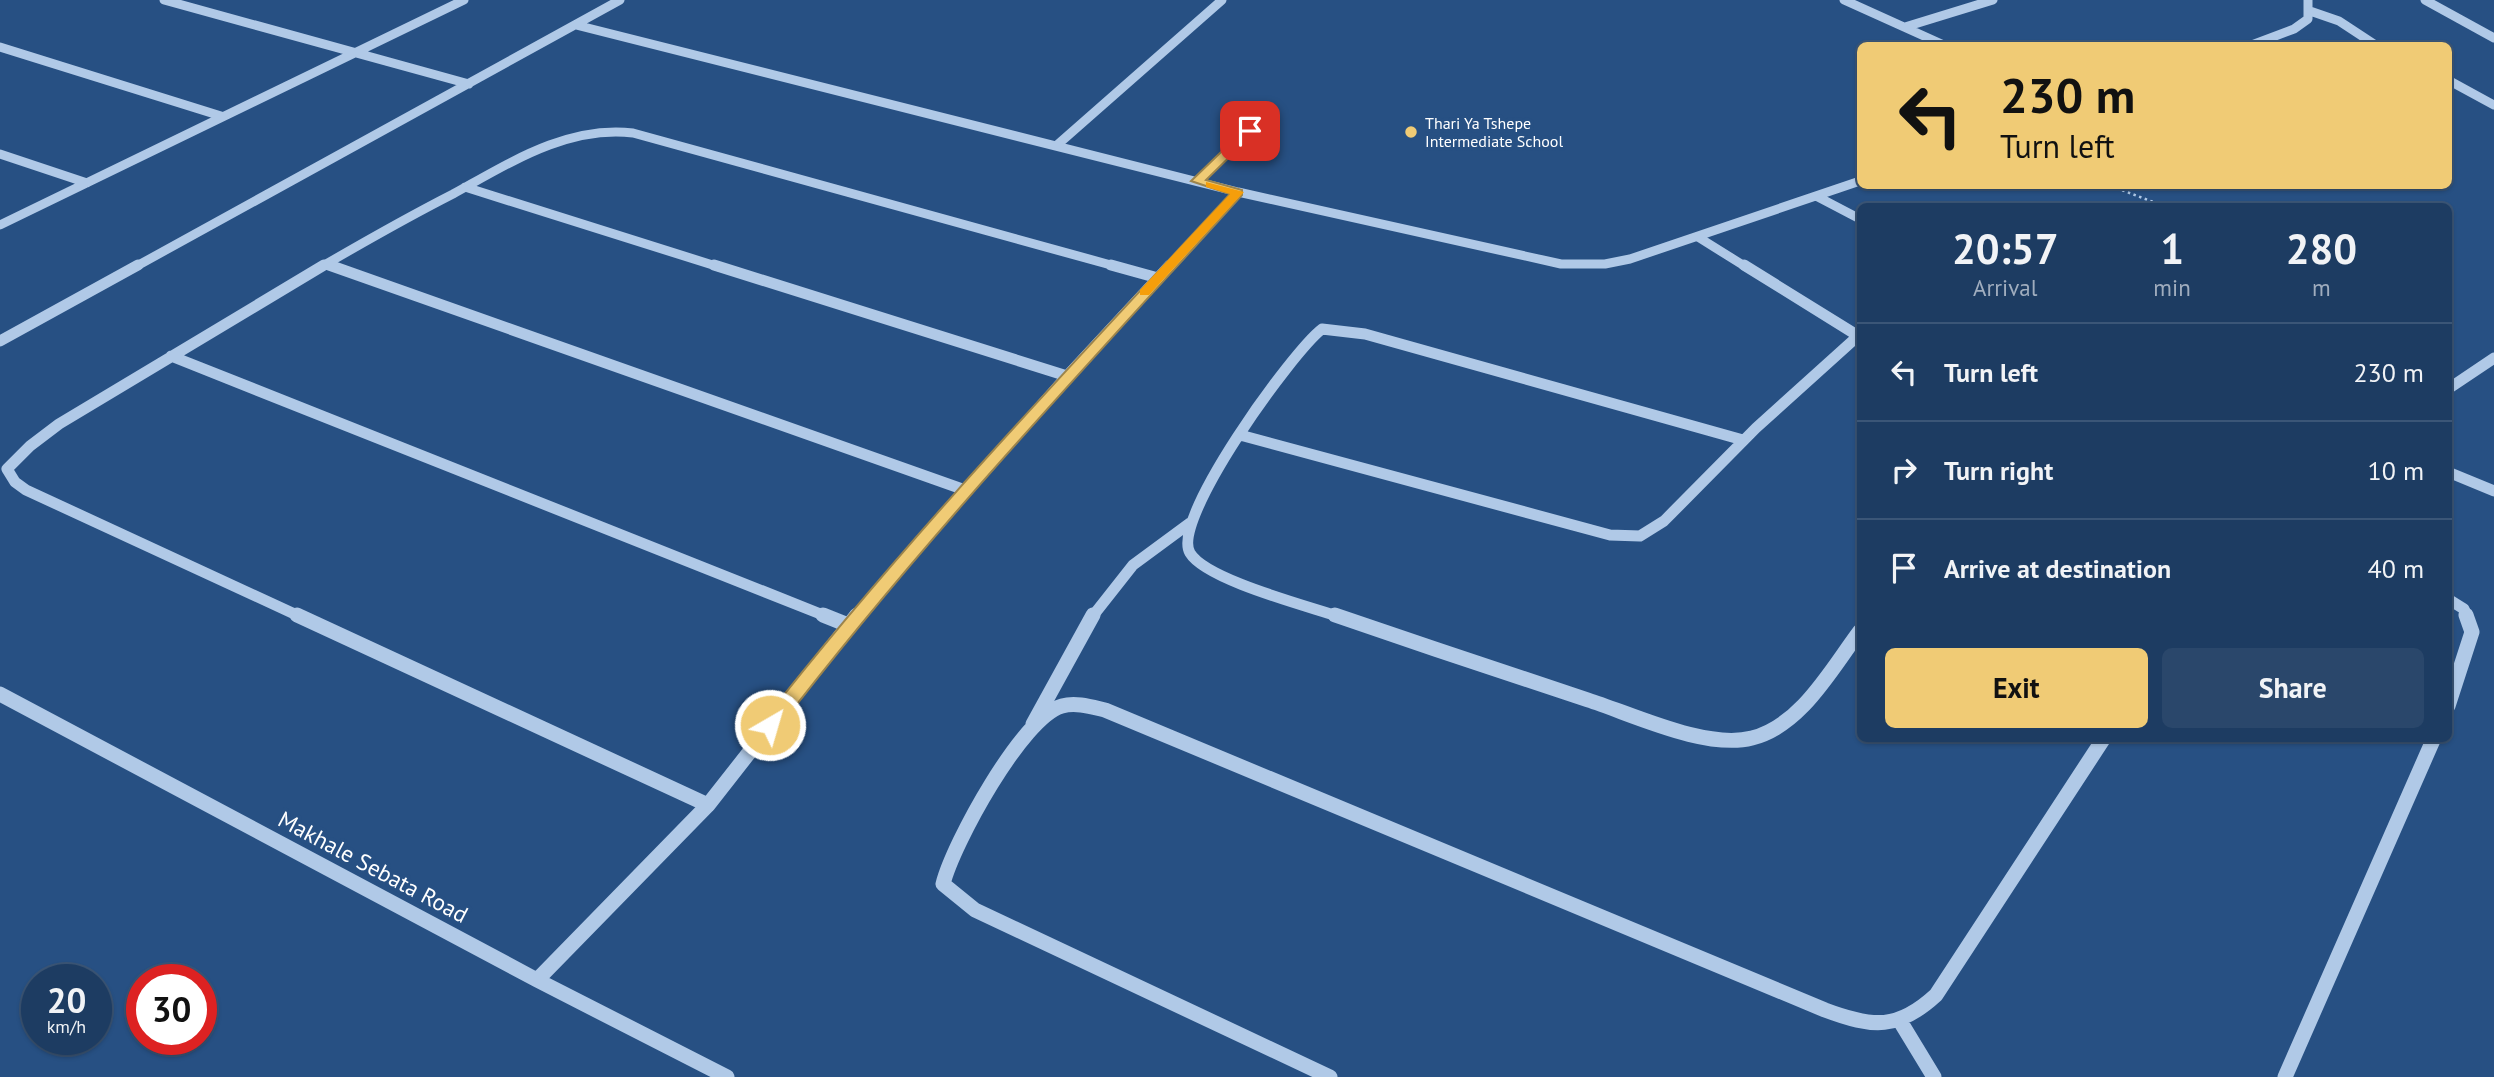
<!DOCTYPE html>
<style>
:root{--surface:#1d3c62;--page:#2a476b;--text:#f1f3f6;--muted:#a0adbe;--line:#3b5677;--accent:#f0cb75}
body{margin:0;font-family:"PT Sans",sans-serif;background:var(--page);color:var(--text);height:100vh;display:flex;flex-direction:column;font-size:26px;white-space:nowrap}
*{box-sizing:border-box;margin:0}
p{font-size:23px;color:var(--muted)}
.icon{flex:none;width:38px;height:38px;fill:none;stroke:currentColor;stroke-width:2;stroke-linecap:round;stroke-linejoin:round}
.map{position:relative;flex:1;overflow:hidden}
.details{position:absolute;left:1857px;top:203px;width:595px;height:539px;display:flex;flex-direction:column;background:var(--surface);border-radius:10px;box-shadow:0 2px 5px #0004,0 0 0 2px var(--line)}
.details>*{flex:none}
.guide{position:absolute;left:1857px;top:42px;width:595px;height:147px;border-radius:10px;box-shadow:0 2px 5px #0004,0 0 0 2px var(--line);background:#f0cb75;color:#111;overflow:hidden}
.speed{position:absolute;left:21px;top:964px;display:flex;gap:14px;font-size:35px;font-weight:700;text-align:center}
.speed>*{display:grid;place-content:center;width:91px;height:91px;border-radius:50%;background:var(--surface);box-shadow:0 2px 5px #0004,0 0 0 2px var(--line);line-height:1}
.speed small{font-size:18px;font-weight:400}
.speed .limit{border:10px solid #d22;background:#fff;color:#111}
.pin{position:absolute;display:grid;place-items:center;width:60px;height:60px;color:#fff;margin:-30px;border-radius:14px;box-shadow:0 4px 10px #0006}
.me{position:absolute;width:77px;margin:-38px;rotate:38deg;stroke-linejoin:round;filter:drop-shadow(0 0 5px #0008)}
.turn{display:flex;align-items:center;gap:24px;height:147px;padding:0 28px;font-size:32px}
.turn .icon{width:91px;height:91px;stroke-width:2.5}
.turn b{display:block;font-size:49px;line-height:60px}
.eta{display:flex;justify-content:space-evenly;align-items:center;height:119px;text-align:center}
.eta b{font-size:42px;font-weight:700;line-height:49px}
.cta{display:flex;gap:14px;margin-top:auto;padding:14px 28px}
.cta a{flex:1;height:80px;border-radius:10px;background:var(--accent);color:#111;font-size:28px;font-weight:700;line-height:80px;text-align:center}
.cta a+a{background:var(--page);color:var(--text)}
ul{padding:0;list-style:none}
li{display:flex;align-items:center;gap:21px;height:98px;padding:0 28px;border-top:2px solid var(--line)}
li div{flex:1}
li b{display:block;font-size:26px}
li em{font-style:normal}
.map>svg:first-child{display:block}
</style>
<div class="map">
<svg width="2494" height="1077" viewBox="0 0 2494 1077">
<rect width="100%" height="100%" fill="#275083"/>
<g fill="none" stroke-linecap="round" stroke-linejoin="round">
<path stroke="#b0c9e7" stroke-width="2.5" stroke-dasharray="2.5 3.5" stroke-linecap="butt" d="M2111 186 2164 206"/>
<path stroke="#b0c9e7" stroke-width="9" d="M164 0 469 84
M1844 0 1946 46
M2425 0 2494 38
M2310 11 2339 21 2377 46
M576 25 1238 192 1561 264H1605L1630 259 1860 181
M1905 27 1993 0
M2249 46 2294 29 2308 19V0
M0 47 221 116
M2448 80 2494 105
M1056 146 1222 0
M0 154 87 183
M1197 181 1250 131
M465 187 719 267
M1818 197 1860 219
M0 225 464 0
M1698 237 1746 267
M326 264 334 267
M135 267 620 0
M321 267C364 242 408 217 453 194 508 164 567 125 633 133L1118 267
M1168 267 1238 192"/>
<path stroke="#b0c9e7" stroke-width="11" d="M329 265 965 490
M714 265 1067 376
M1111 265 1158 278
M1744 265 1860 337
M0 341 138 265
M171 356 828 617
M2448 389 2494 358
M1240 435 1610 535 1640 536 1664 521 1756 428 1858 336
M2448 472 2494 491
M2448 599 2464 609 2467 617
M301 617 26 490 15 482 7 469 30 446 59 424 324 265
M855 617 1067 376 1170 265
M1092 617 1133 565 1190 523
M1340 617C1308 606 1206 580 1190 553 1170 520 1292 352 1322 329L1365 334 1743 440"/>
<path stroke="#b0c9e7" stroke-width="15" d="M297 615 708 805
M823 615 848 625
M1335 615C1419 644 1504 672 1588 700 1632 714 1706 750 1752 738 1801 726 1832 668 1860 631
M0 694 537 980 727 1077
M2448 706 2472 632 2466 615
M1033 724 1093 615
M537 980 708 805 857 615
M1900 1021 1934 1077
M1330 1077 975 910 943 884C953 844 1022 717 1062 706 1076 702 1092 707 1105 710L1825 1010C1873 1028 1898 1030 1936 995L2104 738
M2285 1077 2434 738"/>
</g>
<path fill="#f0cb75" stroke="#9c844c" stroke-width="2" d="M1246 128 1256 131 1206 180 1242 190V195C1083 370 921 542 777 730H764L761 725 764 720C909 535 1071 366 1230 194L1191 181Z"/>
<path fill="#f59e0b" d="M1206 182 1244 192 1149 295H1140V290L1230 194 1206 187Z"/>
<circle fill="#f0cb75" stroke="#275083" stroke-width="2.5" cx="1411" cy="132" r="7"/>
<g text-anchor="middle" stroke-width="7" stroke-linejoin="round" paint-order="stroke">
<g font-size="16" fill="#fff" stroke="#275083" text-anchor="start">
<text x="1425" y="129">Thari Ya Tshepe<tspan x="1425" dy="18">Intermediate School</tspan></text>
</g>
<g font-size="23" fill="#fff" stroke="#275083">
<text transform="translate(373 867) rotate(28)" y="8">Makhale Sebata Road</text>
</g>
</g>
</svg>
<div class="speed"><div>20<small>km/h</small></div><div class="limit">30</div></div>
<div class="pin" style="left:1250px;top:131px;background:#d93025"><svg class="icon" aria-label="arrive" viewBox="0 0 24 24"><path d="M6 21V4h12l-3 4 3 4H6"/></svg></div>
<svg class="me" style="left:770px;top:725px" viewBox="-20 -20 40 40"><circle r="17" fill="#f0cb75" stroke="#fff" stroke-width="3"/><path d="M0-11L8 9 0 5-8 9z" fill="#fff"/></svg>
<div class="guide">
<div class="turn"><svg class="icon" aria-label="left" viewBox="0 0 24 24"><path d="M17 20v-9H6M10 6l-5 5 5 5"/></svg><div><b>230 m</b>Turn left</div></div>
</div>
<section class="details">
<div class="eta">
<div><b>20:57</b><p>Arrival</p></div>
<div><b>1</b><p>min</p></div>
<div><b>280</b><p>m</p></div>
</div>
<ul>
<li><svg class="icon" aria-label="left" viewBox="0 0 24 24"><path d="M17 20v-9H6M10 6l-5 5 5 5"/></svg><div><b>Turn left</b></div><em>230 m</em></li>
<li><svg class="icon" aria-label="right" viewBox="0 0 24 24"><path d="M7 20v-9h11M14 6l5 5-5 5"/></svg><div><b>Turn right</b></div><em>10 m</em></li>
<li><svg class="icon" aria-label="arrive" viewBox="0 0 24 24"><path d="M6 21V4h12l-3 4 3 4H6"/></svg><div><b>Arrive at destination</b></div><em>40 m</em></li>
</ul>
<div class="cta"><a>Exit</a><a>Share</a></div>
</section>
</div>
